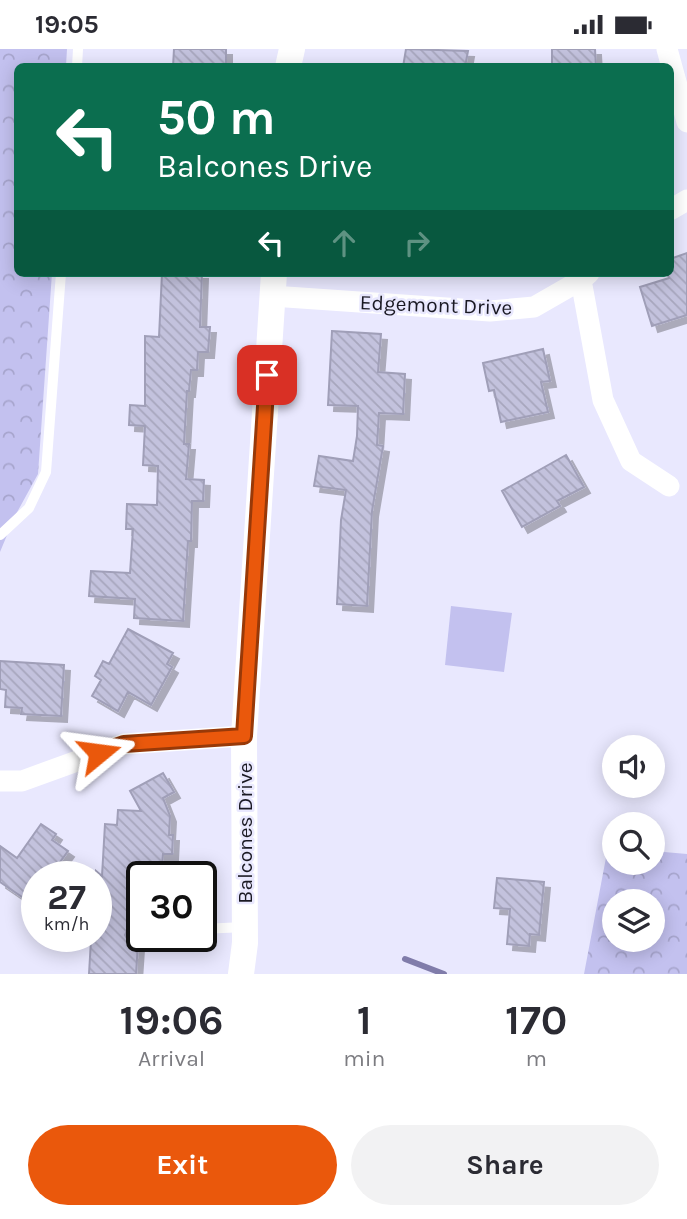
<!DOCTYPE html>
<style>
:root{--surface:#fff;--page:#f2f2f3;--text:#2b2b33;--muted:#7c7c81;--accent:#ea580c}
body{margin:0;font-family:Karla,sans-serif;background:var(--page);color:var(--text);height:100vh;display:flex;flex-direction:column;font-size:26px;white-space:nowrap}
*{box-sizing:border-box;margin:0}
p{font-size:23px;color:var(--muted)}
.icon{flex:none;width:38px;height:38px;fill:none;stroke:currentColor;stroke-width:2;stroke-linecap:round;stroke-linejoin:round}
.map{position:relative;height:925px;overflow:hidden}
.details{display:flex;flex-direction:column;background:var(--surface);flex:1}
.details>*{flex:none}
.hud{position:absolute;left:14px;top:14px;width:660px;height:214px;border-radius:10px;box-shadow:0 4px 18px #0003;background:#0b6e4f;color:#fff;overflow:hidden}
.tools{position:absolute;left:602px;top:686px;display:grid;gap:14px}
.tools a{display:grid;place-items:center;width:63px;height:63px;border-radius:50%;background:var(--surface);box-shadow:0 4px 18px #0003;font-size:35px}
.speed{position:absolute;left:21px;top:812px;display:flex;gap:14px;font-size:35px;font-weight:700;text-align:center}
.speed>*{display:grid;place-content:center;width:91px;height:91px;border-radius:50%;background:var(--surface);box-shadow:0 4px 18px #0003;line-height:1}
.speed small{font-size:18px;font-weight:400}
.speed .limit{border:4px solid #111;border-radius:10px;background:#fff;color:#111}
.pin{position:absolute;display:grid;place-items:center;width:60px;height:60px;color:#fff;margin:-30px;border-radius:14px;box-shadow:0 4px 10px #0006}
.me{position:absolute;width:77px;margin:-38px;rotate:74deg;stroke-linejoin:round;filter:drop-shadow(0 0 5px #0008)}
.turn{display:flex;align-items:center;gap:24px;height:147px;padding:0 28px;font-size:32px}
.turn .icon{width:91px;height:91px;stroke-width:2.5}
.turn b{display:block;font-size:49px;line-height:60px}
.lanes{display:flex;align-items:center;height:66px;padding:0 28px;background:#0003;justify-content:center;gap:35px;direction:ltr}
.lanes .off{opacity:.35}
.eta{display:flex;justify-content:space-evenly;align-items:center;height:119px;text-align:center}
.eta b{font-size:42px;font-weight:700;line-height:49px}
.cta{display:flex;gap:14px;margin-top:auto;padding:14px 28px}
.cta a{flex:1;height:80px;border-radius:42px;background:var(--accent);color:#fff;font-size:28px;font-weight:700;line-height:80px;text-align:center}
.cta a+a{background:var(--page);color:var(--text)}
.status{display:flex;justify-content:space-between;align-items:center;height:49px;padding:0 35px;background:var(--surface);direction:ltr}
.status svg{height:19px;fill:currentColor}
.map>svg:first-child{display:block}
</style>
<div class="status"><b>19:05</b><svg viewBox="0 0 49 12"><path d="M0 12V9h3v3zM5 12V6h3v6zM10 12V3h3v9zM15 12V0h3v12zM26 1h20v11H26zM47 4h2v5h-2z"/></svg></div>
<div class="map">
<svg width="687" height="925" viewBox="0 0 687 925">
<defs>
<pattern id="forest-crowns" width="20" height="18" patternUnits="userSpaceOnUse" patternTransform="scale(1.75)"><rect width="20" height="18" fill="#c3c1ef"/><path d="M2 6a3 3 0 1 1 6 0M12 15a3 3 0 1 1 6 0" fill="none" stroke="#a7a5cd"/></pattern>
<pattern id="building-back-hatch" width="6" height="6" patternUnits="userSpaceOnUse" patternTransform="scale(1.75)"><rect width="6" height="6" fill="#c3c2dd"/><path d="M-1 5l2 2M0 0l6 6M5-1l2 2" fill="none" stroke="#a7a6bd"/></pattern>
<filter id="shadow"><feDropShadow dx="6" dy="6" stdDeviation="0" flood-color="#0004"/></filter>
</defs>
<rect width="100%" height="100%" fill="#e9e8fe"/>
<path fill="url(#forest-crowns)" fill-rule="evenodd" d="M0 0H67L66 17 18 18V224H52L38 425 15 467 0 503Z
M608 798H614V814H653V802L687 805V925H584ZM614 852H653V891H614Z"/>
<path fill="#c3c1ef" d="M451 557 512 564 504 623 445 616Z"/>
<g fill="none" stroke-linecap="round" stroke-linejoin="round">
<path stroke="#807caa" stroke-width="6" d="M405 910 444 925"/>
</g>
<path fill="url(#building-back-hatch)" stroke="#a09fb8" stroke-width="2" filter="url(#shadow)" d="M174 0H226V18H173Z
M406 0 468 2 465 18H403Z
M552 0H595L596 18H552Z
M687 204V266L652 277 640 238 669 229 667 224H670V210Z
M162 224H202L200 278H210L208 303H198L197 321H191L189 342H187L184 395H189L186 430 204 431 203 452H192L191 492H188L183 572 134 569 135 550 89 547 91 522 130 524 133 480H126L127 455 157 456 158 417 143 416 145 377 129 376 130 356 145 357V287L159 288Z
M332 282 381 285 378 323 405 325 403 365 379 364 377 396 383 397 372 462 367 557 337 555 341 471 346 441 314 437 319 407 353 412 357 387 358 357 328 356Z
M543 300 550 332 541 333 548 363 501 373 494 341 489 342 483 314Z
M566 406 584 438 557 452 560 457 522 478 502 442Z
M128 580 173 604 167 615 172 618 151 656 128 643 118 662 92 647 101 631 95 627 103 612 109 615Z
M0 612 64 616 61 667 21 665 22 659 5 658 6 641 0 640Z
M163 724 174 743 163 749 170 767 169 786H173L172 805H163L161 827 142 828V852L135 851 133 878 128 880 125 886 129 893 138 895 136 925H89L91 891H96V887L99 846 96 845V822L102 827 105 775 117 776 118 761 141 762 130 742Z
M41 775 56 785 52 791 68 802 49 828H37V858L0 833V797L17 809Z
M497 829 544 833 539 886 530 885 529 897 507 895 510 860 494 859Z"/>
<g fill="none" stroke-linecap="round" stroke-linejoin="round">
<path stroke="#fff" stroke-width="10" d="M77 18 78 0
M0 486 29 459 46 423 61 224
M201 880 245 878
M133 886 142 885"/>
<path stroke="#fff" stroke-width="21" d="M667 0 687 73
M670 161 687 151
M581 231 603 351 631 412 669 437
M272 247 490 262 534 258 581 231 589 224
M0 732H22L124 695 244 687"/>
<path stroke="#fff" stroke-width="26" d="M288 18 292 0
M241 925 245 894 244 687 274 224"/>
</g>
<g fill="none" stroke-linecap="round" stroke-linejoin="round">
<g stroke="#983908" stroke-width="18">
<path id="route" d="M99 704 124 695 244 687 267 326"/>
</g>
<use href="#route" stroke="#ea580c" stroke-width="12"/>
</g>
<g text-anchor="middle" stroke-width="5" stroke-linejoin="round" paint-order="stroke">
<g font-size="21" fill="#1a1923" stroke="#e9e8fe">
<text transform="translate(436 256) rotate(2)" y="7">Edgemont Drive</text>
<text transform="translate(245 784) rotate(-90)" y="7">Balcones Drive</text>
</g>
</g>
</svg>
<div class="tools">
<a><svg class="icon" aria-label="sound" viewBox="0 0 24 24"><path d="M4 9h4l5-4v14l-5-4H4zM17 9q2 3 0 6"/></svg></a>
<a><svg class="icon" aria-label="search" viewBox="0 0 24 24"><circle cx="10" cy="10" r="6"/><path d="M15 15l6 6"/></svg></a>
<a><svg class="icon" aria-label="layers" viewBox="0 0 24 24"><path d="M12 4l9 5-9 5-9-5zM3 14l9 5 9-5"/></svg></a>
</div>
<div class="speed"><div>27<small>km/h</small></div><div class="limit">30</div></div>
<div class="pin" style="left:267px;top:326px;background:#d93025"><svg class="icon" aria-label="arrive" viewBox="0 0 24 24"><path d="M6 21V4h12l-3 4 3 4H6"/></svg></div>
<svg class="me" style="left:99px;top:704px" viewBox="-20 -20 40 40"><path d="M0-17L14 15 0 8-14 15z" fill="#ea580c" stroke="#fff" stroke-width="4"/></svg>
<div class="hud">
<div class="turn"><svg class="icon" aria-label="left" viewBox="0 0 24 24"><path d="M17 20v-9H6M10 6l-5 5 5 5"/></svg><div><b>50 m</b>Balcones Drive</div></div>
<div class="lanes"><svg class="icon" aria-label="left" viewBox="0 0 24 24"><path d="M17 20v-9H6M10 6l-5 5 5 5"/></svg><svg class="icon off" aria-label="ahead" viewBox="0 0 24 24"><path d="M12 20V5M6 11l6-6 6 6"/></svg><svg class="icon off" aria-label="right" viewBox="0 0 24 24"><path d="M7 20v-9h11M14 6l5 5-5 5"/></svg></div>
</div>
</div>
<section class="details">
<div class="eta">
<div><b>19:06</b><p>Arrival</p></div>
<div><b>1</b><p>min</p></div>
<div><b>170</b><p>m</p></div>
</div>
<div class="cta"><a>Exit</a><a>Share</a></div>
</section>
